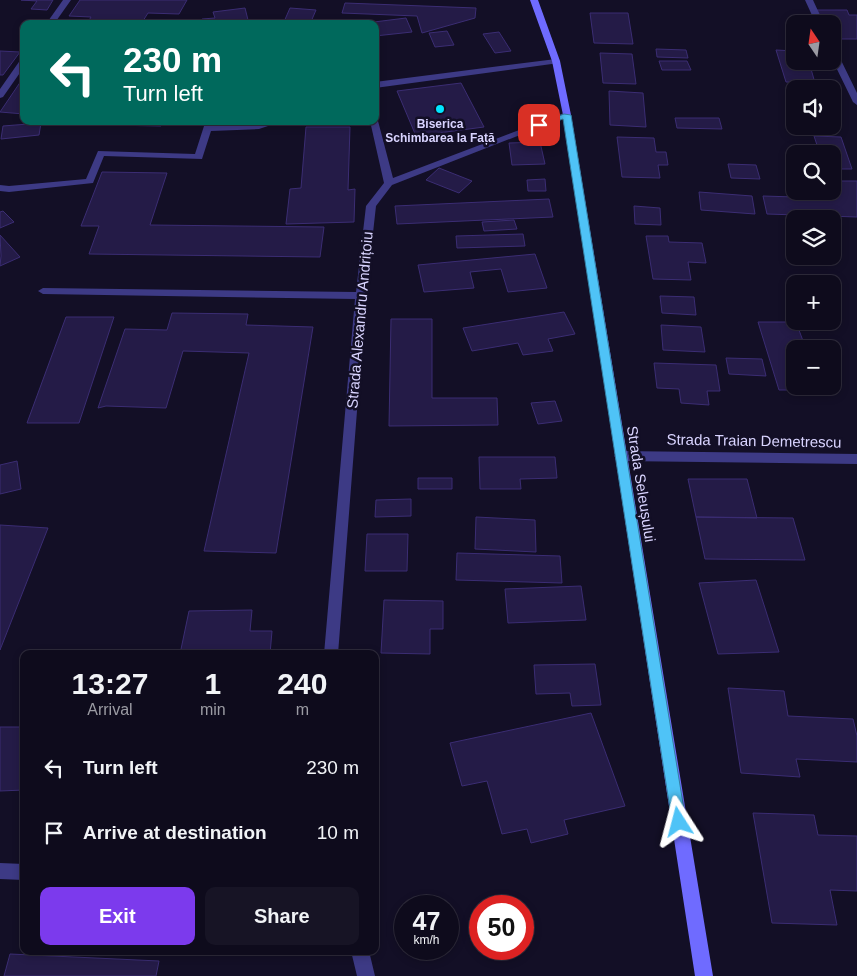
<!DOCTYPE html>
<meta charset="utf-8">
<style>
:root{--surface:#0e0b1c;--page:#171425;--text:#f1f3f6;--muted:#9b9ba3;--line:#2e2b3b;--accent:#7c3aed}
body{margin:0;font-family:Helvetica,sans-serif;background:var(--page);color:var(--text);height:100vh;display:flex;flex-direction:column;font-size:19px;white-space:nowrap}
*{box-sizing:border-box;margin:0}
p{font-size:16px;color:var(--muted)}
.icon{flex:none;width:28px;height:28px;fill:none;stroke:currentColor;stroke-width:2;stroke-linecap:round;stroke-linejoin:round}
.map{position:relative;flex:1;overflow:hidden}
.side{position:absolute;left:20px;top:650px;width:359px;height:305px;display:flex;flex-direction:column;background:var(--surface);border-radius:10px;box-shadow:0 2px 8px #0003,0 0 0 1px var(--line)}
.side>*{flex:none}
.top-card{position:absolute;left:20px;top:20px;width:359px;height:105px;border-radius:10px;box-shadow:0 2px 8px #0003,0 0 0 1px var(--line);background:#00695c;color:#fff;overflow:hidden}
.needle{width:32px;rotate:347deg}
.buttons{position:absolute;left:786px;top:15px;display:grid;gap:10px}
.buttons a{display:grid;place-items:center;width:55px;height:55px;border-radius:10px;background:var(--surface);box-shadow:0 2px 8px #0003,0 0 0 1px var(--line);font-size:25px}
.speed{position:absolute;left:394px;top:895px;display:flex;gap:10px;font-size:25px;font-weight:700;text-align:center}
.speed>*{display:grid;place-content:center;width:65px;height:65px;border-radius:50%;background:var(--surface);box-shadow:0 2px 8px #0003,0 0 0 1px var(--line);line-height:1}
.speed small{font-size:12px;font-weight:400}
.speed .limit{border:8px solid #d22;background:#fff;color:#111}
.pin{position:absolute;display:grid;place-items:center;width:42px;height:42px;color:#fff;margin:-21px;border-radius:10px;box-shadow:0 2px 8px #0006}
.me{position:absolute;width:55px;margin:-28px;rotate:351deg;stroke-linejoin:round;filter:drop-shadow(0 0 4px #0008)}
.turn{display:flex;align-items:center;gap:18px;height:105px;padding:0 20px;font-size:22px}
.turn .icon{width:65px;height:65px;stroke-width:2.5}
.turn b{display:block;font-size:35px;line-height:42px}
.eta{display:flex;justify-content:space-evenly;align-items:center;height:85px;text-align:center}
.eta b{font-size:30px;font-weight:800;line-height:35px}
.button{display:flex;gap:10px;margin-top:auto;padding:10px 20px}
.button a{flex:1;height:58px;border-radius:10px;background:var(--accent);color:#fff;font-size:20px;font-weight:800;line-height:58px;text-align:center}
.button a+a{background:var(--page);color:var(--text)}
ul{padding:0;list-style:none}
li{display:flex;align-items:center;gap:15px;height:65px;padding:0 20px}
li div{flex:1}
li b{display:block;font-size:19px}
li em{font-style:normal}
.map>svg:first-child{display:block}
</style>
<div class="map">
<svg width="857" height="976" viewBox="0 0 857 976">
<rect width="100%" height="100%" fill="#130f26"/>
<path fill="#241b47" stroke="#3b2d73" d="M21 0H53L47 10 31 9 37 1Z
M80 0H187L179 14 148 13 141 24H87L91 17 69 16Z
M345 3 476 8 475 18 422 33 417 16 342 13Z
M245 8 249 24H203L202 19 215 18 213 12Z
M290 8 316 10 310 24H283Z
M817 10H847L849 15H857V39H832V24H824Z
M590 13H628L633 44 594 43Z
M406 18 412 32 375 36V24L366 23Z
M447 31 454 45 435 47 429 33Z
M499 32 511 51 495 53 483 34Z
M656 49 686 50 688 58 657 57Z
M776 50 794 51 795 61H798L800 69H811L815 83 786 82Z
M0 51 20 52 3 75H0Z
M600 53 632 54 636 84 603 83Z
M659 61H687L691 70H662Z
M21 81H24V114L0 112Z
M461 83 484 127 416 136 397 91Z
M609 91 643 93 646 127 610 125Z
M675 118H719L722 129 677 128Z
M110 121H162L161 126 109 125Z
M41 123 39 135 1 139 3 126Z
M306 127H350L348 190 355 189 354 222 286 224 290 189 301 188Z
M814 136 841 137 852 169H832V154H820Z
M617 137 654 138 656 152H666L668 165H658L660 178 622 177Z
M540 142 545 164 512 165 509 143Z
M728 164 756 165 760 179 731 178Z
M439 168 472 181 459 193 426 180Z
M102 172 167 173 150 225 324 227 320 257 89 254 99 226H81Z
M545 179 546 191H528L527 180Z
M832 181H857V217L767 214 763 196 827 198 825 191H832Z
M699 192 752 196 755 214 701 210Z
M549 199 553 217 397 224 395 206Z
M634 206 660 208 661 225 635 224Z
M3 211 14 222 0 228V212Z
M514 220 517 229 484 231 482 222Z
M523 234 525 246 457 248 456 236Z
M0 235 20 257 0 266 1 256Z
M646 236H668L669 242 702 243 706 263 688 262 691 280 653 279Z
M535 254 547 288 508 292 501 269 470 272 474 288 424 292 418 265Z
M660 296 694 297 696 315 662 313Z
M564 312 575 334 548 339 553 351 523 355 518 343 472 351 463 328Z
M172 313 248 314 246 325 313 327 276 553 204 551 249 353 183 351 166 408 106 406 98 408 125 329 167 330Z
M66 317H114L79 423H27Z
M391 319H432V398H497L498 425 389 426Z
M758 322H796L806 349H795V386H819L820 390H779Z
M661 325 701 327 705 352 663 350Z
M726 358 762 359 766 376 729 374Z
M654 363 716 365 720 391H707L709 405 681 403 679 389 657 388Z
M555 401 562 421 538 424 531 403Z
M479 457H555L557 478 520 479 521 489H480Z
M17 461 21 489 0 494V465Z
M418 478H452V489H418Z
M688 479H747L757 518 696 517Z
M411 499V516L375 517 376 500Z
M476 517 535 520 536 552 475 549Z
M696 517 793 518 805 560 705 559Z
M0 525 48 528 0 650Z
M367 534H408L407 571H365Z
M457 553 560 556 562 583 456 580Z
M756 580 779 652 718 654 699 583Z
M581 586 586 620 508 623 505 589Z
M384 600 443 601V629H430V654L381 653Z
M252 610 250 631H272L270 654H180L189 611Z
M595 664 601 705 572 706 570 693 536 694 534 665Z
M728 688 784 691 788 716 853 719 857 736V762L796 759 800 777 741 773Z
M591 713 625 806 564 820 568 834 531 843 527 829 502 834 487 781 462 786 450 743Z
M0 727H24V790L0 791Z
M753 813 814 815 818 835 857 836V891L830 890 837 925 772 923Z
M10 954 159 961 156 976H4Z"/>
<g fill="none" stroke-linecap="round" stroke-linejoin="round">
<path fill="#3d3a85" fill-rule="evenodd" d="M556 59 560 61 559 63 375 88V82Z"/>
<path fill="#3d3a85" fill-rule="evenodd" d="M63 0H71L54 24H46Z
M805 0H813L824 24H816Z
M832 48 836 50 857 93V105L853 102 832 59Z
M21 59H24V67L3 97 0 98V89Z
M564 113 571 115 392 185 376 206 366 296 338 654H324L355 299 43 294 38 291 43 288 356 292 366 206 384 183 370 121H375V119L378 121 393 178Z
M267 121H283L259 129 211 131 202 159 104 156 93 183 9 192 0 191V185L9 186 86 179 98 151 195 154 204 126Z
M620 451 857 454V464L620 461 614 456Z
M0 863 24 864V880L0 879Z
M351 951H369L375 976H357Z"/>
<path fill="#6f6bff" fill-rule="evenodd" d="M530 0H538L560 61 571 115 713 976H695L563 115 552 61Z"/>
</g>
<path fill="#4fc3f7" stroke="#337fa1" d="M564 114 571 115 686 822 684 827 679 829 674 827 672 822 563 119 539 128 535 125Z"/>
<circle fill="#00e5ff" stroke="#130f26" stroke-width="2" cx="440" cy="109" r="5"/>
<g text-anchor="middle" stroke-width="5" stroke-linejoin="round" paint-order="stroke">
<g font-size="12" font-weight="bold" fill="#d9d4ff" stroke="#130f26">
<text x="440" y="128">Biserica<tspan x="440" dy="14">Schimbarea la Față</tspan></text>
</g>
<g font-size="15" fill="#d9d4ff" stroke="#130f26">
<text transform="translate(360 320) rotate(-85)" y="5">Strada Alexandru Andrițoiu</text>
<text transform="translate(754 441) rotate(1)" y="5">Strada Traian Demetrescu</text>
<text transform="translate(641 484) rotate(81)" y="5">Strada Seleușului</text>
</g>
</g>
</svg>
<div class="buttons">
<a><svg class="needle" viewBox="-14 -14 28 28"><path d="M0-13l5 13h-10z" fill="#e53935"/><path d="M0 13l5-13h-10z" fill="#9b9ba3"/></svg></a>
<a><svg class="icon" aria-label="sound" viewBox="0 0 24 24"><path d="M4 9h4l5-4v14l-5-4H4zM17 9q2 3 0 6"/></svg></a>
<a><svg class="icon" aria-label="search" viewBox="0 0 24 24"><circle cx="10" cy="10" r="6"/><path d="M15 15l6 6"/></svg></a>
<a><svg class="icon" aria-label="layers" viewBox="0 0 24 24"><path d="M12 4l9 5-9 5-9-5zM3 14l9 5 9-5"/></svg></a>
<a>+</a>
<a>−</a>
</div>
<div class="speed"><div>47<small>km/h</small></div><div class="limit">50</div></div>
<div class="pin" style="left:539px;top:125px;background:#d93025"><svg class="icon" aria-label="arrive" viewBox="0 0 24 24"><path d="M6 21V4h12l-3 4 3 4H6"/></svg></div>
<svg class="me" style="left:679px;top:822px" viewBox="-20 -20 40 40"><path d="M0-17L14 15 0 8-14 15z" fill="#4fc3f7" stroke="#fff" stroke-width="4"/></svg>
<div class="top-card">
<div class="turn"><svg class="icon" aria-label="left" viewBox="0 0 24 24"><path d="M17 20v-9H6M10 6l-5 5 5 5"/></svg><div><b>230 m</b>Turn left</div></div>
</div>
<section class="side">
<div class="eta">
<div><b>13:27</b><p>Arrival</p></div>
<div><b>1</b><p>min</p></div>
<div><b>240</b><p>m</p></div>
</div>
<ul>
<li><svg class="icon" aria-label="left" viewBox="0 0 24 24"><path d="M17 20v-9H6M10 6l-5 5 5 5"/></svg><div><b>Turn left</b></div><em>230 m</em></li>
<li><svg class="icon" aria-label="arrive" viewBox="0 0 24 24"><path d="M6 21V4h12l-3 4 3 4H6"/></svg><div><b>Arrive at destination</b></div><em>10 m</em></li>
</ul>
<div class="button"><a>Exit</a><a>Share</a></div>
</section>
</div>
